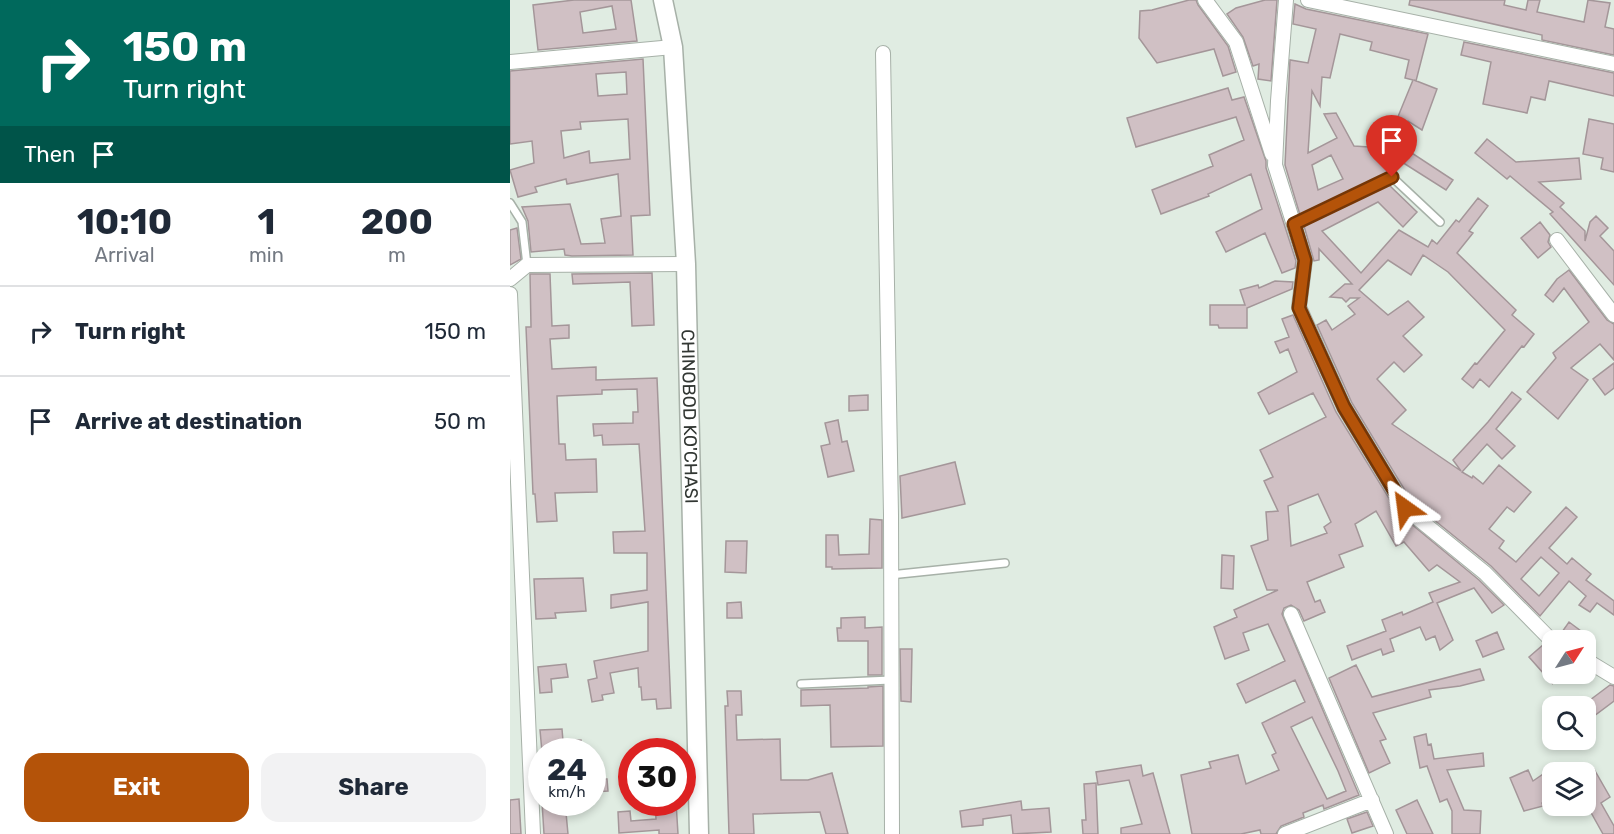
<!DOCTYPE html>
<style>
:root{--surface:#fff;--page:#f2f2f3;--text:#1f2937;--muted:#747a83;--line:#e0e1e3;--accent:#b45309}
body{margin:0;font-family:Rubik,sans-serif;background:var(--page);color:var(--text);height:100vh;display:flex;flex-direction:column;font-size:22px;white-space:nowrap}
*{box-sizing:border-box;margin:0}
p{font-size:20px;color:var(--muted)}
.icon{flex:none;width:33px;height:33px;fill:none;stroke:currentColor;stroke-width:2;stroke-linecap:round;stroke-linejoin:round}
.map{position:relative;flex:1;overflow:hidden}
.details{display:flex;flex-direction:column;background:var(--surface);width:510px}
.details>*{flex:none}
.hud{background:#00695c;color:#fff;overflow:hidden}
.needle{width:39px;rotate:54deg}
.buttons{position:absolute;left:1032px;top:630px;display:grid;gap:12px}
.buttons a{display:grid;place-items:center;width:54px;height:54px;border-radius:12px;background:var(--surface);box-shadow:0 3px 9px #0003;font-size:30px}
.speed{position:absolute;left:18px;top:738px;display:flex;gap:12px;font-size:30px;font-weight:700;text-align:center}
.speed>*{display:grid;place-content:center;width:78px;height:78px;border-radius:50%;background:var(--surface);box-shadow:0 3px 9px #0003;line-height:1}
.speed small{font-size:15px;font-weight:400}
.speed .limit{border:9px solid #d22;background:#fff;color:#111}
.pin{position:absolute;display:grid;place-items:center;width:51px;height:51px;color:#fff;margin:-62px -26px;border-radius:50% 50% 50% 0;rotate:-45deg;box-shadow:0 0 6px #0007}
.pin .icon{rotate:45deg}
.me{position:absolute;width:66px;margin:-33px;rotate:329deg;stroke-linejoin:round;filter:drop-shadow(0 0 4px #0008)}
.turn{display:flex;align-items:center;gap:21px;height:126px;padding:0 24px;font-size:27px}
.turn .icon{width:78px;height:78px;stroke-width:2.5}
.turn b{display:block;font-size:42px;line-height:51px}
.then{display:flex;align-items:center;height:57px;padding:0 24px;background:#0003;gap:12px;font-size:22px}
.eta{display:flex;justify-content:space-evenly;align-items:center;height:102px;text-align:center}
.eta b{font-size:36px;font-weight:700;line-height:42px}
.primary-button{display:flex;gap:12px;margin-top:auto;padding:12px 24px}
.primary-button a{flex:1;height:69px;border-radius:18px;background:var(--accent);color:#fff;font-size:24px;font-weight:700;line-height:69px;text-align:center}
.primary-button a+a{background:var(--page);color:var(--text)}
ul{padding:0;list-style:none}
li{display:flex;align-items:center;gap:18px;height:90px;padding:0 24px;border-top:2px solid var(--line)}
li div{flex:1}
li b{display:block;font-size:22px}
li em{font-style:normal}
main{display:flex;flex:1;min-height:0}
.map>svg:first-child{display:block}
</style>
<main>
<section class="details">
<div class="hud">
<div class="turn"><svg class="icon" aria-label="right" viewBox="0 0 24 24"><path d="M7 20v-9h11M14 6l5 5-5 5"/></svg><div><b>150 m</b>Turn right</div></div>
<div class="then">Then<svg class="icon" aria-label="arrive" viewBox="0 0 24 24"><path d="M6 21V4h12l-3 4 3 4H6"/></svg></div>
</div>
<div class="eta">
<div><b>10:10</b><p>Arrival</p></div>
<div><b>1</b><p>min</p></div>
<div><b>200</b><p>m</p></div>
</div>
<ul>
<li><svg class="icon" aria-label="right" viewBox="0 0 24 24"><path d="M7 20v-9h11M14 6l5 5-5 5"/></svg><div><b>Turn right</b></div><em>150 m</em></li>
<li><svg class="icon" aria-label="arrive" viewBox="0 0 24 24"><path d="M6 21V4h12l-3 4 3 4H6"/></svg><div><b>Arrive at destination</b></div><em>50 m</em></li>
</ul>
<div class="primary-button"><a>Exit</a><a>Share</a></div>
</section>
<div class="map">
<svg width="1104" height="834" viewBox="0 0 1104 834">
<rect width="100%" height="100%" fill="#e0ece2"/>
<path fill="#d0c0c4" stroke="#a49699" stroke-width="1.5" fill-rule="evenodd" d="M64 0H121L127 41 28 50 23 5ZM102 6 106 29 73 33 70 12Z
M679 0H686L688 5 718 46 726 72 713 76 704 49 647 63 629 38 630 11 642 10Z
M755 0H767L761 81 748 79 749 64 743 66 733 37 717 14 726 8Z
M900 0H995L994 5 1016 10 1018 0H1030L1027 12 1074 22 1078 0 1100 3 1095 27 1104 29V55L1032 40V35L899 5Z
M785 4 796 9 918 34 906 81 904 80 927 89 912 130 898 121 888 144 943 180 936 190 884 157 879 172 790 215 775 165 780 60 798 63 806 29 783 24ZM830 34 862 42 860 50 899 60 895 78 903 80 887 119 892 121 884 118 874 148 844 146 826 113 814 114 827 138 798 153 802 91 810 106 812 77 820 78ZM821 155 833 179 808 190 802 165Z
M954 42 1104 73V96L1039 81 1035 100 1021 97 1017 113 973 104 981 62 951 55Z
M133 59 140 215 121 216 123 255 62 256 55 255 54 249 21 252 18 221 12 207 60 204 71 244 95 243 91 219 111 216 108 174 57 184 56 179 25 187 27 192 8 197 0 170 24 163 22 141 0 144V71ZM116 72 117 94 88 96 86 74ZM118 119 120 159 80 163 79 151 54 158 51 131 71 129 70 122Z
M718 88 722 100 734 97 756 161V168L786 261 785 268 772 273 755 233 716 252 706 232 752 209 741 174 698 194 699 196 651 214 642 190 703 166 699 155 734 140 726 117 626 147 617 118Z
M1079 119 1104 124V172L1091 169 1093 158 1073 154Z
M977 139 1006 162 1069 158 1071 179 1029 182 1054 203 1050 207 1075 231V241L1080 222 1086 216 1098 228 1090 236 1104 251V285L1040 214 1043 212 1000 176 997 179 965 153Z
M879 185 907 212 893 227 868 202 812 231 851 273 889 230 918 247 922 240 927 244 946 220 949 222 968 198 978 206 959 231 963 233 947 253 1006 310 1002 315 1024 334 1014 347 1012 346 979 387 970 379 963 388 952 379 965 363 967 364 995 330 938 272 913 255 901 275 878 260 849 290 878 315 898 301 914 317 893 336 912 355 894 372 884 362 867 379 896 410 882 424 951 471 943 460 978 422 1002 392 1011 399 986 429 1005 446 992 459 977 444 952 472 962 478 963 476 973 484 989 465 1021 492 1004 512 997 507 979 529 994 541 989 548 1006 562 1056 507 1067 517 1039 548 1057 564 1062 558 1081 574 1076 580 1104 601V615L1087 603 1080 612 1069 605 1076 596 1059 581 1030 616 981 566 902 502 842 403 807 325 816 320 822 330 845 314 838 306 849 298H840L836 302 832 298 820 297 835 284H842L809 249V260L804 261 794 226ZM1031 557 1049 573 1029 596 1011 579Z
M1030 222 1040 235 1038 242 1041 247 1028 258 1011 238Z
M7 228 11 259 0 265V230Z
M1059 270 1097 320 1104 324V360L1090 344 1061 368 1078 380 1048 419 1017 392 1046 358 1043 353 1079 322 1054 288 1043 302 1035 295 1047 279Z
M142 273 144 325 122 326 120 282 63 284 62 274Z
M20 274H40L42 326 59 325V338L40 339 42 369 86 367V380L147 378 161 708 147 709 146 699 132 700 131 687H129L128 668 100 673 104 693 92 695 93 700 82 702 78 680 87 678 84 661 138 651V602L101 608V595L137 590V553H104L103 532 135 531 129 444 93 445 92 435 84 436 83 424 123 423V412H128L127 389 92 390V394L47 396 49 444H55L56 460 86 459 87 492 45 493 47 521 27 522 25 494H23L16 327H21Z
M765 281 783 282 782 289 737 308V328H709L708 325H700V305H735L730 290 748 285 749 288Z
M783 315 826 412 888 513 969 580 994 605 982 613 964 588 927 603 943 640 930 650 925 636 916 640 910 627 880 639 884 651 873 655 871 649 842 660 837 646 876 631 872 620 892 612 893 615 923 602 919 593 950 582 927 565 919 571 894 542 886 546 866 511 845 524 853 546 829 555 834 567 797 582 805 602 810 600 815 612 794 621 789 610 781 605 774 608 772 614 849 795 814 809 813 805 793 813 794 817 771 826 766 834H751L750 830 731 834H682L671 775 701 768 699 762 728 755 736 784 769 770 762 755 766 753 752 723 795 702 785 680 736 703 727 684 775 661 758 624 733 633 739 650 715 659 704 627 727 617 724 610 768 590H757L741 546 758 540 756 512 768 511 754 481 763 477 750 450 816 417 803 393 759 414 748 393 787 372 778 349 770 353 765 342 779 337 772 319ZM808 494 821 522 814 527 817 533 781 546 778 506ZM802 717 828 771 836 791 817 799 781 727Z
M1104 363V388L1095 395 1083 379Z
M358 395V410L339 411V396Z
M328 420 332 442 337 441 344 471 318 477 311 446 320 444 315 423Z
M445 462 455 504 392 518 390 476Z
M360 519 372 520V568L322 569V567H316V535H328L329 555 359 554Z
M216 541H237L236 573 215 572Z
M712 555 724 556 723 589 711 588Z
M73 578 76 611 45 613 46 618 26 619 24 579Z
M231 602 232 618H217V603Z
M355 617V628L372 627V675H358V641H328L327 628H331V618Z
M1059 622 1083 640H1064L1052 632Z
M987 632 994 649 973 657 966 641Z
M1033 645 1042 650V683L1019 657Z
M390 649H402L401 702 391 701Z
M56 664 58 677 41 679 42 692 30 693 28 667Z
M846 665 862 697 970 669 974 680 950 686 919 690 921 697 863 713 876 739 870 741 880 763 859 773 819 678Z
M1100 685 1104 686V701L1076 722V703Z
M373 686V746L321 747 320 705 291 706V690L358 688V687Z
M217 691H231L232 715H226L227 740 270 739 271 780H298L322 773 338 834H316L310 812 243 814 244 834H219L215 706H218Z
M52 729 53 741 71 740 72 752H32L30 730Z
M916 734 918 745 921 744 924 759 973 753 974 766 937 770 954 810 971 811 970 834H942V811L937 799 930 802 917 766 910 768 904 737Z
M631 765 633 776 643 773 660 834H611V828L632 824 619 780 588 785 586 772Z
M1042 768V797L1032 803 1033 806 1014 811 1000 778 1018 770 1023 781Z
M1084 769 1100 797 1091 803 1104 826V834H1093L1079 809 1076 811V774Z
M82 779H97L98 791 82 792Z
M586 783 588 834H573L572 820H576L574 784Z
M9 799 11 834H0V800Z
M907 800 923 834H897L886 810Z
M511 801 512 810 539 808 541 832 503 834 501 815 473 819V825L452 827 450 811Z
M32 802H55L58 834H34Z
M145 802H166L168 834H149V830L109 833 108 812 120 811 121 821 146 819Z
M857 812 863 826 842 833 837 819Z"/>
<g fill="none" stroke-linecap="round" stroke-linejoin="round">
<g stroke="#a7b1a8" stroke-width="10">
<path id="lane" d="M0 203 12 222 17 265
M784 224 882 177 930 222
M380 575 495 563
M291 684 381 680"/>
</g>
<g stroke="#a7b1a8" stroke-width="16">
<path id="street" d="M695 0 726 42 762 154
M776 0 768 101 765 165 795 260 789 307 834 407 895 508 975 573 1042 641
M798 0 1104 64
M373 53 381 515 382 834
M0 62 163 47
M1047 240 1104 315
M0 279 17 265 176 264
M0 294 23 834
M781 614 876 834
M1076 660 1104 677
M775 834 862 800"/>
</g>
<g stroke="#a7b1a8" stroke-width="21">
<g id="secondary">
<path id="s1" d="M153 0 163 47 176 264 189 834"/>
</g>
</g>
<use href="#lane" stroke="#fff" stroke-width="7"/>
<use href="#street" stroke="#fff" stroke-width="14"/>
<use href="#secondary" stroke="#fff" stroke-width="18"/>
</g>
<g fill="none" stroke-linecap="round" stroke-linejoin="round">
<g stroke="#753606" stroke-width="15">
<path id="route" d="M882 177 784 224 795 260 789 308 834 407 895 508"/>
</g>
<use href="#route" stroke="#b45309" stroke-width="10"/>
</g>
<g text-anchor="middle" stroke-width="5" stroke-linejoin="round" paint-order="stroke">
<g font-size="18" fill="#323733" stroke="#eef9ef">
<text dy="6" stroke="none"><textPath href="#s1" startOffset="418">CHINOBOD KO'CHASI</textPath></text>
</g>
</g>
</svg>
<div class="buttons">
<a><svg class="needle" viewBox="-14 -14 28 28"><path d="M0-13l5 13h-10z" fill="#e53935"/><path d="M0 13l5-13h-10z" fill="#747a83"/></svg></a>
<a><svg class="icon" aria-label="search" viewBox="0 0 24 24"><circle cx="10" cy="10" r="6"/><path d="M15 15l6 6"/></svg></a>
<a><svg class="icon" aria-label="layers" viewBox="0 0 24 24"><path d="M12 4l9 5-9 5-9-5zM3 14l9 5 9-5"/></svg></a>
</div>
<div class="speed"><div>24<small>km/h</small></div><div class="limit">30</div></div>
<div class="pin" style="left:882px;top:177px;background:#d93025"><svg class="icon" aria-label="arrive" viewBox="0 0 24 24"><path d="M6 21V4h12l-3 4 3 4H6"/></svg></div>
<svg class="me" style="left:895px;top:508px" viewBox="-20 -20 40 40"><path d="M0-17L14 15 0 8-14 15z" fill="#b45309" stroke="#fff" stroke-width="4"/></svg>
</div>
</main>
